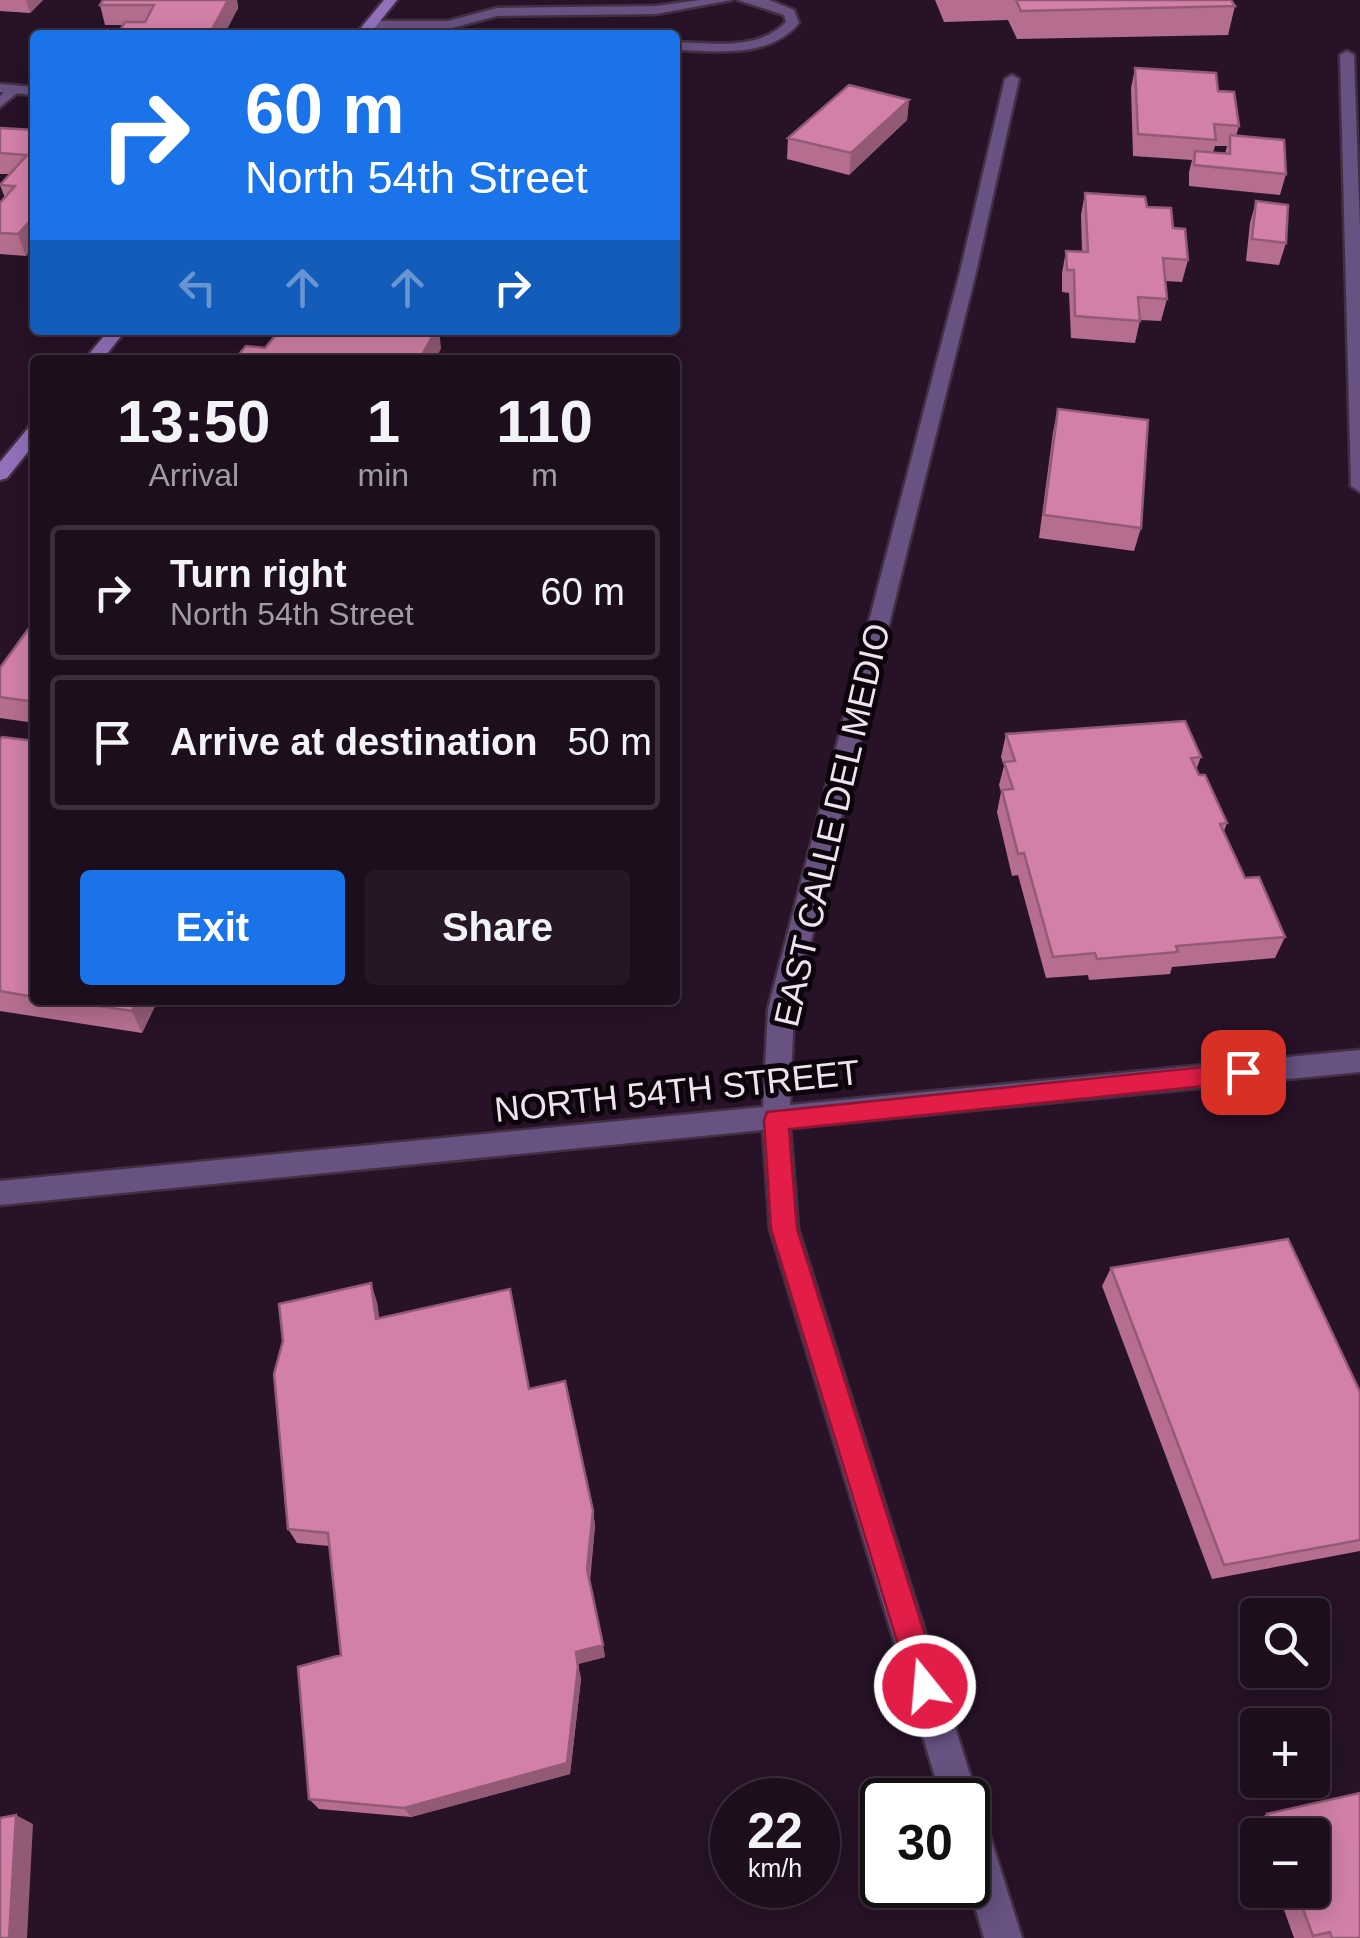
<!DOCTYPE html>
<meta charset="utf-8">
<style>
:root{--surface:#1d0e1d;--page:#251726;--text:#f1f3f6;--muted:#a09ca4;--line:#3b2e3b;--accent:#1a73e8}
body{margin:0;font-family:Helvetica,sans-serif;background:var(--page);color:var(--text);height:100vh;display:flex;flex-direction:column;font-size:38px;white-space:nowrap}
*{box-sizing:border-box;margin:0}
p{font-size:32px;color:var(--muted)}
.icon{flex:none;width:55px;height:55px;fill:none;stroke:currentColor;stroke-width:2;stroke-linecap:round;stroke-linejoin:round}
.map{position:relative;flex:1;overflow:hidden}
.sheet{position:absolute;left:30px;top:355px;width:650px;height:650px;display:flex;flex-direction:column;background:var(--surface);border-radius:10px;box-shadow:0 5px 25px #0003,0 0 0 2px var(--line)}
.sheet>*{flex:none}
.top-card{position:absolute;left:30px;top:30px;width:650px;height:305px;border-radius:10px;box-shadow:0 5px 25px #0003,0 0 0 2px var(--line);background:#1a73e8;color:#fff;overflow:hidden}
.tools{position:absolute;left:1240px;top:1598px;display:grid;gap:20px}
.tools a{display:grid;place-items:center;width:90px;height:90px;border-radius:10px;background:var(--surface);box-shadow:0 5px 25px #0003,0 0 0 2px var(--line);font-size:50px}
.speed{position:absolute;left:710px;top:1778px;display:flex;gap:20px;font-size:50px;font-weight:700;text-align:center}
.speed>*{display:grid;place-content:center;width:130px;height:130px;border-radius:50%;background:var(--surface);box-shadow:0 5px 25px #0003,0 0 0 2px var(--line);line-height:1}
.speed small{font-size:25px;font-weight:400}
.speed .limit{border:5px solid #111;border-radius:15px;background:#fff;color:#111}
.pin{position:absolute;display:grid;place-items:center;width:85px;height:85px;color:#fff;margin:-42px;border-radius:20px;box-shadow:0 5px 15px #0006}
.me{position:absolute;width:110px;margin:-55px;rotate:343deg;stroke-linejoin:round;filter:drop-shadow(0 0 8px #0008)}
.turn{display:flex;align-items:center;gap:35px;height:210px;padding:0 50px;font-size:45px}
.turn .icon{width:130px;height:130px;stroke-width:2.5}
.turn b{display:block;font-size:70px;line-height:85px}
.lanes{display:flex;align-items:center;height:95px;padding:0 50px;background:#0003;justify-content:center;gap:50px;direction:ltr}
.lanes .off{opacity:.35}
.eta{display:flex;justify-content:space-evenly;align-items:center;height:170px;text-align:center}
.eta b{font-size:60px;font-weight:800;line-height:70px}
.action{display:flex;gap:20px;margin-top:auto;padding:20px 50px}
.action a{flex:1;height:115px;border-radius:10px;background:var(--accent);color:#fff;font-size:40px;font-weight:800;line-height:115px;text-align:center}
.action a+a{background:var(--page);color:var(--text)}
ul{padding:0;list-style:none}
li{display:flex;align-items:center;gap:30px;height:135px;margin:0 20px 15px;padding:0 30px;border:5px solid var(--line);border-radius:10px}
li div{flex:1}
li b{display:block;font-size:38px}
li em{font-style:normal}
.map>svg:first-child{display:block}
</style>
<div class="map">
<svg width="1360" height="1938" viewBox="0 0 1360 1938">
<rect width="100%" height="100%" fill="#271227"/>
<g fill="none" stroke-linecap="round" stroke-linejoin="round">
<g stroke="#432f43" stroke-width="5">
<path id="lane" d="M699 0H732L656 14 497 16 448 29H371L365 25 371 21H448L497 8 656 6Z
M738 0H769L794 10 799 23C769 59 717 51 675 50V42C712 43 758 51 786 22L784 15Z
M1347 51 1354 55 1360 229V492L1351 486 1340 55Z
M9 87 21 90 0 107V96Z"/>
</g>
<g stroke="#432f43" stroke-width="5">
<path id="street" d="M1012 75 1019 79 976 272 794 1009 790 1105 1360 1050V1072L790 1128 798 1229 978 1800 975 1808 981 1810 986 1823 1022 1938H984L968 1882V1800H942L770 1229 763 1130 0 1205V1181L763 1107 768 1009 960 272 1005 79Z
M0 84 35 87V95L0 92Z"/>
</g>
<g stroke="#432f43" stroke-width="5">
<path id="secondary" d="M384 0H397L369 35H355Z
M109 330H126L102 360H84Z
M35 426V443L7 478 0 480V462L29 427Z"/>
</g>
<use href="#lane" fill="#675281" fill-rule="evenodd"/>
<use href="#street" fill="#675281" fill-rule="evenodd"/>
<use href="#secondary" fill="#9371bc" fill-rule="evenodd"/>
</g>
<path fill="#b56e90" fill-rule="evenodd" d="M0 0H43L30 13 0 11Z
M103 0H237L238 8 224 35H117L123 25H105L100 5Z
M935 0H1231L1235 6 1228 35 1017 39 1008 20 944 22Z
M1135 68 1218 91 1239 126 1236 136 1286 174 1280 195 1189 186V172L1192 160 1133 156 1131 88ZM1215 146H1227L1225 154 1213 153Z
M909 100 907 120 849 175 787 159 788 138Z
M0 128 35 130V245L26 256 0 254V203L5 198 0 185 10 174H0Z
M1085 193 1147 207 1173 228 1188 260 1182 282 1165 281 1167 299 1161 321 1140 320 1135 343 1071 338 1069 293 1062 292V273L1066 251 1082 252 1081 215Z
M1256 201 1286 243 1279 265 1246 261 1250 223Z
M265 348H441L435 360H234Z
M1058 409 1141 528 1134 551 1039 538 1053 432Z
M35 624V723L0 718V668Z
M1006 734 1201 757 1196 770 1227 823 1224 831 1245 878 1285 937 1275 958 1172 967 1170 974 1089 980 1088 975 1046 978 1018 875 1012 876 997 812 1001 792 999 785 1004 766 1001 757Z
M0 740 35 741V1000H158L142 1033 0 1011Z
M1111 1268 1360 1392V1551L1212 1579 1102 1286Z
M377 1302 379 1318 529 1389 593 1511 595 1526 590 1581 605 1657 578 1664 581 1679 570 1774 411 1817 319 1809 309 1799 341 1655 329 1546 297 1543 288 1529Z
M1360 1793V1938H1294L1277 1890H1312V1835H1258V1839L1252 1823 1267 1814Z"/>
<path fill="#935a76" d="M26 0H43L30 13Z
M228 0H237L238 8 224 35H209Z
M909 100 907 120 849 175 851 153Z
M29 222 35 245 26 256 18 234Z
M436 330H439L441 348 435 360H419Z
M138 1000H158L142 1033 132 1011Z
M371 1283 377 1302 382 1337 376 1319Z
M593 1511 595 1526 589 1583 587 1569Z
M603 1645 605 1657 578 1664 576 1652Z
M578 1667 581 1679 570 1774 411 1817 404 1808Z
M16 1815 33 1824 27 1938H9Z"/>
<path fill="#d280a8" stroke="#935a76" stroke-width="2.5" d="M103 0H228L209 35H117L125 22H145L154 5H100Z
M1016 0H1231L1235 6 1021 11Z
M1135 68 1216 73 1218 91 1234 92 1239 126 1214 124 1216 140 1138 134Z
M849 85 909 100 851 153 788 138Z
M0 128 35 130V223L29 222 18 234 0 233V203L15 186 0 185 27 155 0 153Z
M1230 135 1284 140 1286 174 1194 165 1195 151 1230 154Z
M1085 193 1145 197 1147 207 1171 208 1173 228 1185 229 1188 260 1163 258 1167 299 1138 297 1140 321 1075 316 1074 270H1067L1066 251 1088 252Z
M1256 201 1288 205 1286 243 1252 239Z
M280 330H436L419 360H403L353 355 350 360H352H234L246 346 265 348Z
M1058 409 1148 420 1141 528 1044 515Z
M32 624H35V702L0 697V668Z
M1185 721 1201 757 1191 758 1199 775H1205L1227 823 1220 824 1245 878 1259 877 1285 937 1176 946 1178 952 1097 959 1095 953 1053 957 1024 853 1018 854 1002 790 1013 789 1004 762 1015 761 1006 734Z
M2 737 35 741V781L33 785H35V997L0 991V740Z
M57 1000H138L132 1011Z
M1288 1239 1360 1392V1540L1224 1565 1111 1268Z
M371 1283 376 1319 510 1289 529 1389 565 1381 593 1511 587 1569 603 1645 576 1652 578 1667 567 1763 404 1808 309 1799 298 1667 341 1655 328 1533 288 1529 274 1374 283 1341 279 1304Z
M1360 1793V1938H1332L1330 1932 1313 1936 1296 1890H1312V1835H1275L1267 1814Z
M16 1815 9 1938H0V1818Z"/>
<path fill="#e11d48" stroke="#92132f" stroke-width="2.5" d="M1243 1063 1252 1065 1255 1072 1252 1080 1243 1082 789 1129 797 1229 941 1686 936 1697 925 1701 914 1697 771 1229 764 1120 767 1112Z"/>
<g text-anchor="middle" stroke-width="10" stroke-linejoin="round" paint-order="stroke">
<g font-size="35" fill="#f0e1f0" stroke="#0b040b">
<text transform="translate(832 825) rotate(-77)" y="12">EAST CALLE DEL MEDIO</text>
<text transform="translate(677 1091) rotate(-6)" y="12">NORTH 54TH STREET</text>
</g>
</g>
</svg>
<div class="tools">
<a><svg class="icon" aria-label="search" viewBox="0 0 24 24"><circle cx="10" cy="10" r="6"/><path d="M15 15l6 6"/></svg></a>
<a>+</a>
<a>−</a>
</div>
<div class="speed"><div>22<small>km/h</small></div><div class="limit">30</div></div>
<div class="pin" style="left:1243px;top:1072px;background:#d93025"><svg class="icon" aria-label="arrive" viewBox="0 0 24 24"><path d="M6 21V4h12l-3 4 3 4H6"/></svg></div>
<svg class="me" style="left:925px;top:1686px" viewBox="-20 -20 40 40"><circle r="17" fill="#e11d48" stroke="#fff" stroke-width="3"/><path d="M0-11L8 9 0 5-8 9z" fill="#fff"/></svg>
<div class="top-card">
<div class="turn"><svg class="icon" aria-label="right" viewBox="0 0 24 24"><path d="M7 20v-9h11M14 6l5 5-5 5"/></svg><div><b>60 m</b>North 54th Street</div></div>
<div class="lanes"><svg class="icon off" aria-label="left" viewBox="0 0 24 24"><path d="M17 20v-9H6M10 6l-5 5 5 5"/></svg><svg class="icon off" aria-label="ahead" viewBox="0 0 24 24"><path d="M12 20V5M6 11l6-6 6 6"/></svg><svg class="icon off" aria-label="ahead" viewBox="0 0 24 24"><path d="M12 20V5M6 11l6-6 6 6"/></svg><svg class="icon" aria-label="right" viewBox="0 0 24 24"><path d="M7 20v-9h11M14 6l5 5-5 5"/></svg></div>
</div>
<section class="sheet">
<div class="eta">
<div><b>13:50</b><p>Arrival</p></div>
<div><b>1</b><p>min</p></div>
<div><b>110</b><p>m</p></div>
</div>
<ul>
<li><svg class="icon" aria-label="right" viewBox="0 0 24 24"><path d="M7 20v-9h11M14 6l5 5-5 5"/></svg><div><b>Turn right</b><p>North 54th Street</p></div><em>60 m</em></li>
<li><svg class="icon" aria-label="arrive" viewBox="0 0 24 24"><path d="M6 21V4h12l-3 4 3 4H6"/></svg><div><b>Arrive at destination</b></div><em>50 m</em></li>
</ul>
<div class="action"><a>Exit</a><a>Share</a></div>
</section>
</div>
